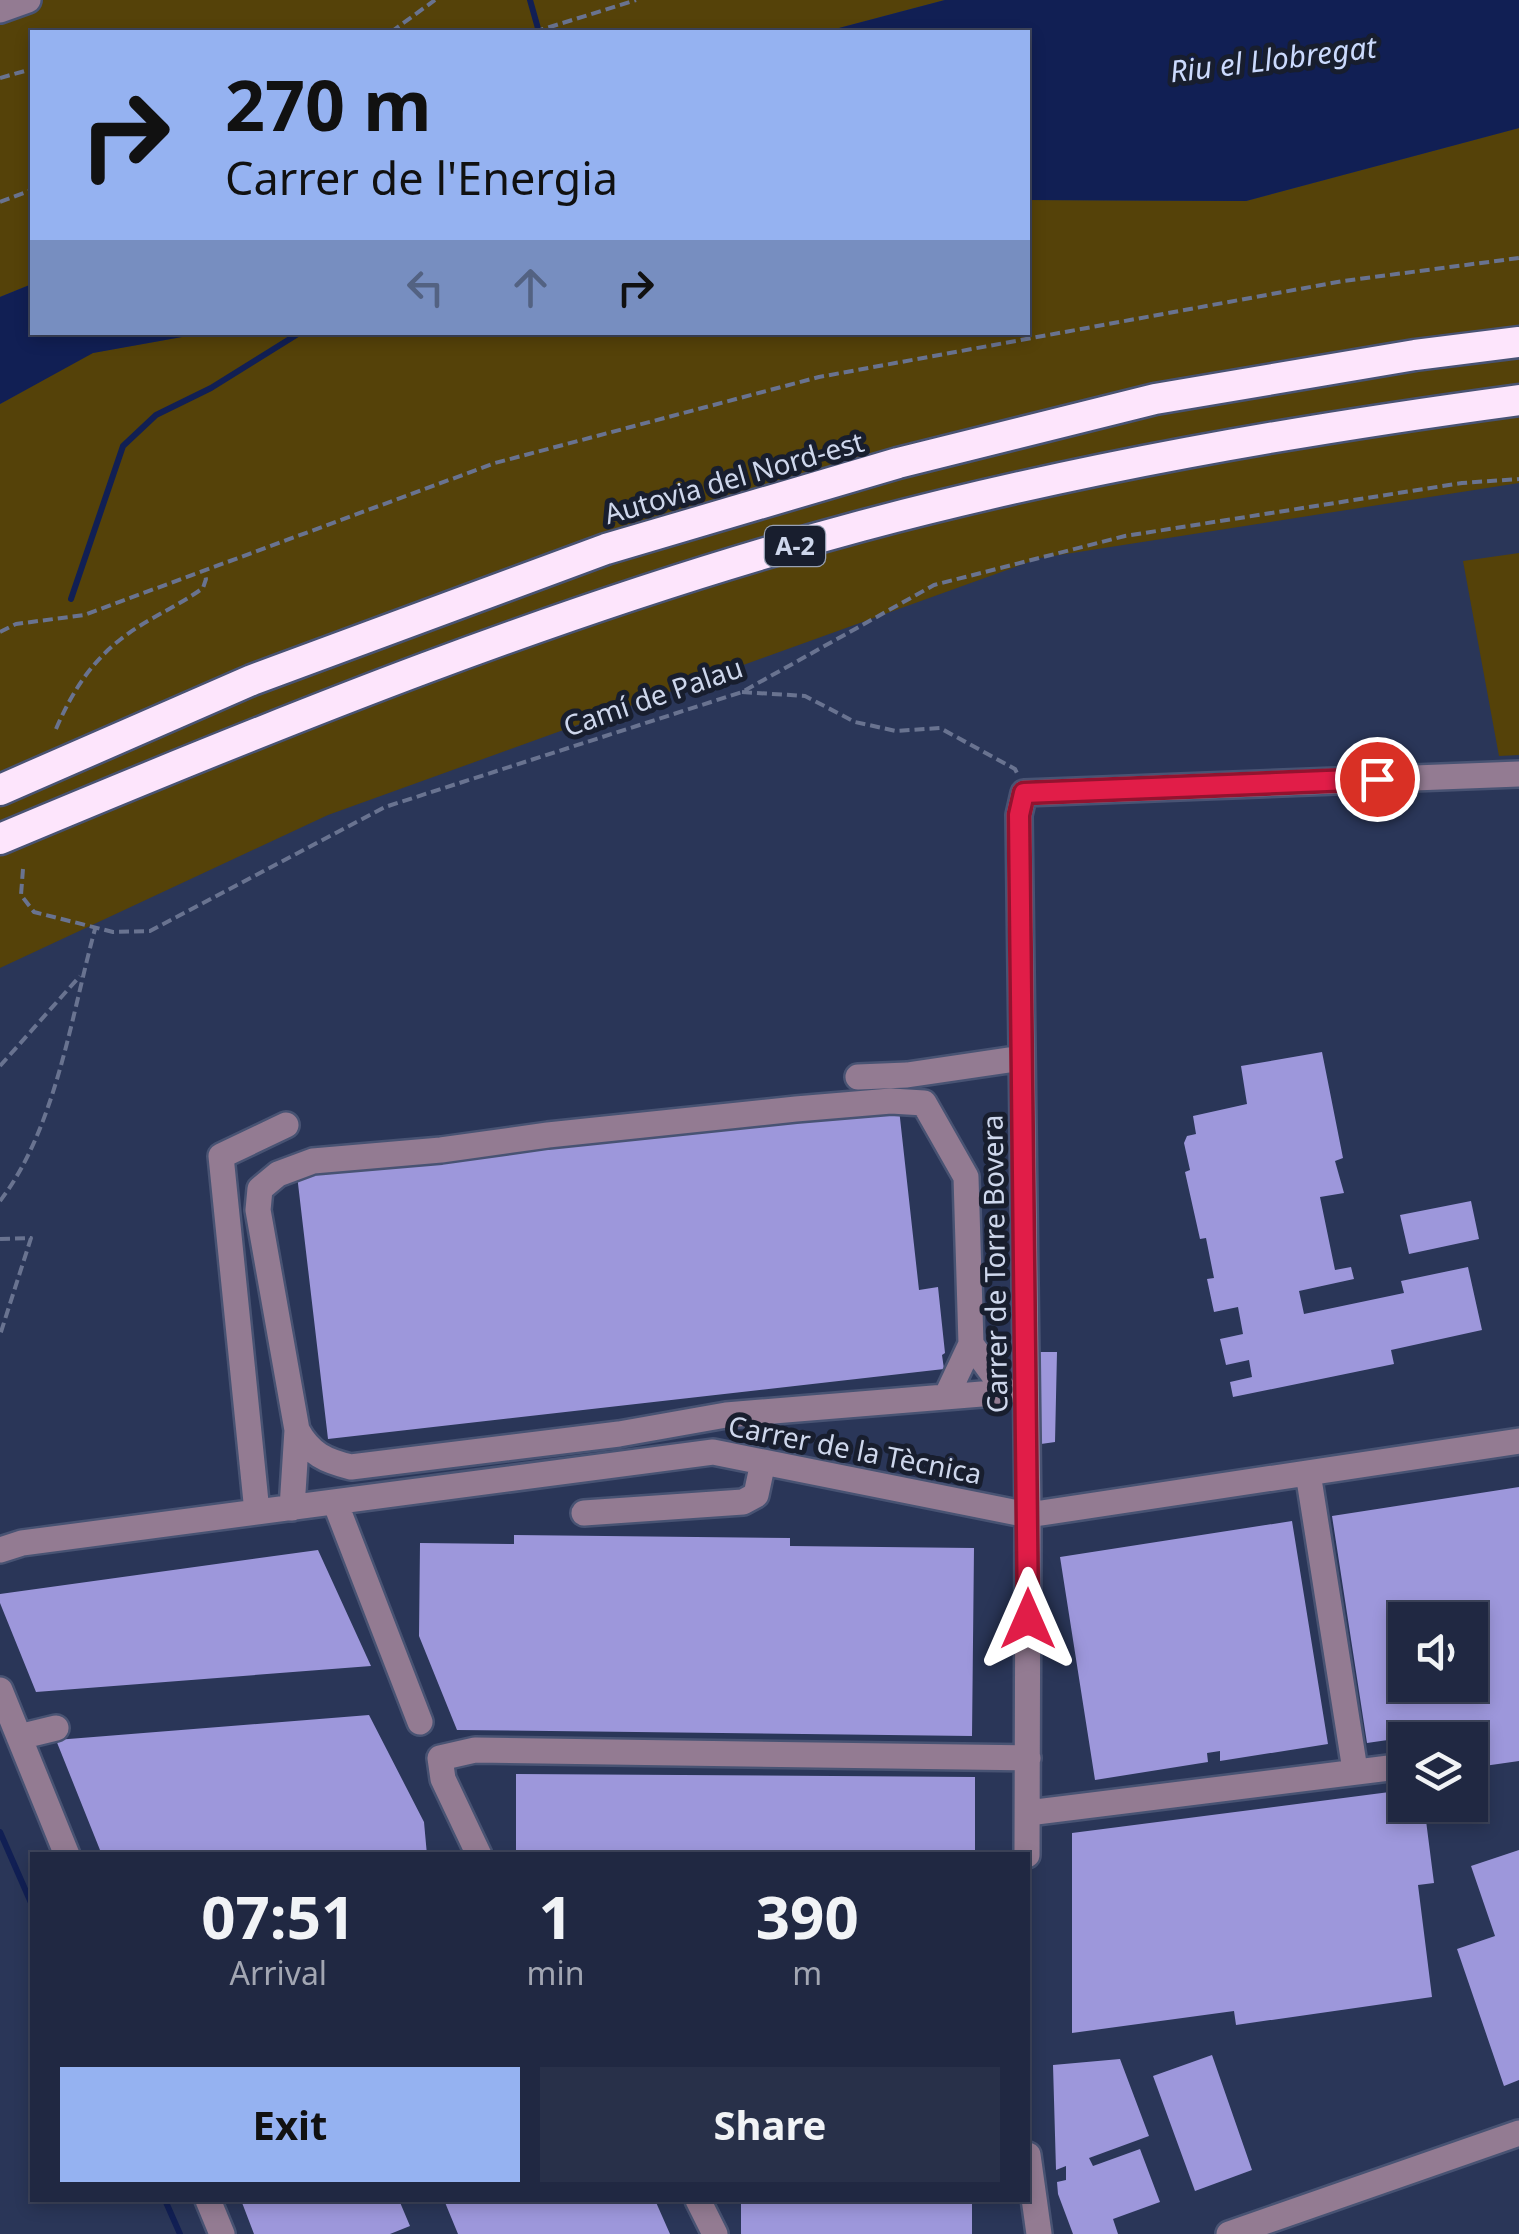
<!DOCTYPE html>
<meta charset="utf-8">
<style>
:root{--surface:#202842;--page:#283049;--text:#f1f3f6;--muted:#a2a6b2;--line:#3d445b;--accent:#95b2f1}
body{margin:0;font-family:"Noto Sans",sans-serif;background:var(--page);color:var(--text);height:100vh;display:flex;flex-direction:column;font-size:38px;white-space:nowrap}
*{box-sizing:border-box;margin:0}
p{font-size:32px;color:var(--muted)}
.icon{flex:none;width:55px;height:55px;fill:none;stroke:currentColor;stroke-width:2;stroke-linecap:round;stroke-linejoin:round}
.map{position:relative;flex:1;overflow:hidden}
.drawer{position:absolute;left:30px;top:1852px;width:1000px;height:350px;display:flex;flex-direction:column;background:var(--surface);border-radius:0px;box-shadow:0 5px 15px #0003,0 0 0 2px var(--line)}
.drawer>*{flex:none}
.top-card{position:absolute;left:30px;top:30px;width:1000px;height:305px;border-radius:0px;box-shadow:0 5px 15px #0003,0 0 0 2px var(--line);background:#95b2f1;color:#111;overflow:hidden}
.controls{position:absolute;left:1388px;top:1602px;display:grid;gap:20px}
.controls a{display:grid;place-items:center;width:100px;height:100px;border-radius:0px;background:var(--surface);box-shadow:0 5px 15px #0003,0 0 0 2px var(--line);font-size:50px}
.pin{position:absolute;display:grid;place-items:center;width:85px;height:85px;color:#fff;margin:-42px;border:5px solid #fff;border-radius:50%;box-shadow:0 2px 10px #0007}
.me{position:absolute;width:110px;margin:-55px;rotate:0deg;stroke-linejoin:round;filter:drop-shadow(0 0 8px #0008)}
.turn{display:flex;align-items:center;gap:35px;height:210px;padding:0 30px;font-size:45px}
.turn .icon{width:130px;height:130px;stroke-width:2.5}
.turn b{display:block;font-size:70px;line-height:85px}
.lanes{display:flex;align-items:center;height:95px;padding:0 30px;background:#0003;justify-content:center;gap:50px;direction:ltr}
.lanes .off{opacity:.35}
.eta{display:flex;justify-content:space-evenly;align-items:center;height:170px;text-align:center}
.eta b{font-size:60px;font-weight:700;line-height:70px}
.button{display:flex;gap:20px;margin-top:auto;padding:20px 30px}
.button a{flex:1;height:115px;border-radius:0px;background:var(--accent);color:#111;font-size:40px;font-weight:700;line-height:115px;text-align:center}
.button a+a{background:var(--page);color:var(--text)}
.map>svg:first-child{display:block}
</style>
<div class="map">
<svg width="1519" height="2234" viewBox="0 0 1519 2234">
<rect width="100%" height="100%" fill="#2a3658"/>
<path fill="#554209" d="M0 0H945L824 32H32V284L0 297Z
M1519 128V483L1040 558 328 815 0 968V404L92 353 204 333 1028 332V200L1246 201Z
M1519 553V755L1499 756 1463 561Z"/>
<path fill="#111f54" d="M945 0H1519V128L1246 201 1028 200V32H824Z
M32 284V332L204 333 93 353 0 404V297Z"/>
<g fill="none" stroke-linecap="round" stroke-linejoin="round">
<path stroke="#111f54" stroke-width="6" d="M530 0 539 32
M71 599 123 446 156 415 211 388 301 332
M0 1832 32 1905
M165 2200 180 2234"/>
</g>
<path fill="#9d97db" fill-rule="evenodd" d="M1322 1052 1343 1158 1335 1161 1344 1193 1320 1197 1335 1270 1351 1267 1354 1279 1299 1291 1304 1314 1404 1293 1401 1281 1468 1267 1482 1330 1391 1350 1394 1364 1233 1397 1230 1382 1252 1377 1249 1360 1226 1365 1220 1339 1243 1334 1238 1307 1214 1312 1207 1279 1214 1278 1206 1238 1200 1239 1185 1172 1190 1170 1184 1143 1187 1136 1196 1134 1193 1116 1247 1104 1241 1066Z
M899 1109 919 1290 938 1287 945 1353 942 1355 944 1369 328 1439 297 1175Z
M1471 1201 1479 1239 1409 1254 1400 1215Z
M1040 1352H1057L1055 1442 1041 1444Z
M1519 1487V1761L1470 1768V1740H1458L1457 1730 1367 1743 1332 1516ZM1405 1620H1470V1685H1405Z
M1292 1521 1328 1744 1220 1761V1751L1207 1753 1208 1762 1095 1780 1060 1557Z
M514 1535 790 1538V1546L974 1548 972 1736 457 1730 419 1636 420 1543 514 1544Z
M318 1550 371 1666 36 1692 0 1603V1594Z
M369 1715 424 1822 427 1855H102L56 1740Z
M516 1774 975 1777V1855H516Z
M1405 1790V1805H1424L1434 1883 1418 1885 1432 1997 1236 2025 1234 2011 1072 2033V1833Z
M1519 1850V2080L1504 2086 1457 1949 1495 1936 1471 1866Z
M1212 2055 1252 2170 1195 2191 1153 2076Z
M1120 2059 1149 2136 1089 2158 1093 2166 1140 2149 1160 2202 1113 2219 1118 2234H1073L1058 2194 1057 2182 1066 2180V2166L1056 2170 1053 2065Z
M241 2200H399L410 2226 390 2234H254Z
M444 2200H655L670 2234H458Z
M741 2200H972V2234H741Z"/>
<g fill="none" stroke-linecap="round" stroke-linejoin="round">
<g stroke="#485373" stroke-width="30">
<path id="minor" d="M0 10 28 0
M858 1077 907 1075 1022 1058
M946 1397 971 1344 966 1177 924 1103 891 1101 796 1109 548 1135 441 1150 313 1161 278 1174 260 1189 258 1210 297 1430C310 1454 326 1461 351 1467L619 1434 726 1415 1006 1392 971 1344
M1308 1473 1355 1770
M335 1502 420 1722
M292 1508 297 1430
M257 1512 221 1156 286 1125
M584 1513 743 1502 756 1495 763 1462
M0 1550 22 1543 713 1452 1028 1515 1519 1441
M0 1690 67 1855
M19 1737 56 1728
M1028 1813 1405 1766
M479 1855 443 1779 440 1758 475 1750 1028 1758
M1027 1855 1028 1515 1019 815 1024 793 1519 774
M1028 2155 1039 2234
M208 2200 222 2234
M698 2200 715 2234
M1229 2234 1519 2133"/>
</g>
<g stroke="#485373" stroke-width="35">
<path id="highway" d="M0 790 252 680 606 549 898 463 1155 399 1415 355 1519 342
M0 839C281 721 567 605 861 526 1078 468 1297 430 1519 400"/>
</g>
<path stroke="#697390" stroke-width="4" stroke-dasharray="10 5" stroke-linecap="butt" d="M391 32 435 0
M534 32 636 0
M0 78 32 69
M0 202 32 190
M0 632 16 624 84 615 495 463 819 377 1343 281 1519 258
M742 692 805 696 855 722 896 731 940 728 1015 769 1017 773
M56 729C71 694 90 663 121 639 146 619 177 607 203 588L206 579 204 571
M23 869 21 895 34 912 113 932 150 931 385 807 742 692 934 585 1125 536 1462 483 1519 479
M0 1066 80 976
M0 1201C56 1128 71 1017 95 929
M0 1239 31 1238 0 1335"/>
<use href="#minor" stroke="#937b92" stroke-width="25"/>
<use href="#highway" stroke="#fde5fc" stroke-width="30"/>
</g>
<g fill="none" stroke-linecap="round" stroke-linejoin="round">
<g stroke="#92132f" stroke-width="25">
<path id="route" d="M1028 1619 1019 815 1024 793 1377 779"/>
</g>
<use href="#route" stroke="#e11d48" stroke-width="18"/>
</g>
<g text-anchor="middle" stroke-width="10" stroke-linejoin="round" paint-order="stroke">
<rect fill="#181e2e" stroke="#97a0b3" stroke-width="2.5" x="765" y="526" width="60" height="40" rx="8"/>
<g font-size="25" font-weight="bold" fill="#ced7ec">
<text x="795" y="555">A-2</text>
</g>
<g font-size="28" fill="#ced7ec" stroke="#181e2e">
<text transform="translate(734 478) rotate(-16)" y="10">Autovia del Nord-est</text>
<text transform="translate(653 697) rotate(-19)" y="10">Camí de Palau</text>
<text transform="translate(995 1264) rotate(-91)" y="10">Carrer de Torre Bovera</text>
<text transform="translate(855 1450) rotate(11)" y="10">Carrer de la Tècnica</text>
</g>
<g font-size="30" font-style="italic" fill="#cbdafd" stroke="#181e2e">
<text transform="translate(1273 60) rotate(-7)" y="10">Riu el Llobregat</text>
</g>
</g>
</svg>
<div class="controls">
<a><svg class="icon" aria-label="sound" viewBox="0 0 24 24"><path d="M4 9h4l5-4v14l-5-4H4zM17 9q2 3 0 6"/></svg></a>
<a><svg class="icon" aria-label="layers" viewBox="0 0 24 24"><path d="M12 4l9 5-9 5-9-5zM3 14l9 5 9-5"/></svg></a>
</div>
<div class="pin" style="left:1377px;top:779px;background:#d93025"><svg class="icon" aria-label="arrive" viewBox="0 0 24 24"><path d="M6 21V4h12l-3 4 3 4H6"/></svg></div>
<svg class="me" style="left:1028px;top:1619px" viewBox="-20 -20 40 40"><path d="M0-17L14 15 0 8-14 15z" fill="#e11d48" stroke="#fff" stroke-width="4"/></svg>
<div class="top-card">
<div class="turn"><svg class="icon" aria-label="right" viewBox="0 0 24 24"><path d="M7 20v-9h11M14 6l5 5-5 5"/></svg><div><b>270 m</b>Carrer de l'Energia</div></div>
<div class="lanes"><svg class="icon off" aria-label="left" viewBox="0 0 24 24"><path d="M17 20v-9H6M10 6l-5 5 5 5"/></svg><svg class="icon off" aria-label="ahead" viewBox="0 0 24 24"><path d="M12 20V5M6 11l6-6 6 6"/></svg><svg class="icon" aria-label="right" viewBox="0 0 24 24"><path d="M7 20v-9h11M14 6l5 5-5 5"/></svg></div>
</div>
<section class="drawer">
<div class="eta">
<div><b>07:51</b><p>Arrival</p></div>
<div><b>1</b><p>min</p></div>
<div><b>390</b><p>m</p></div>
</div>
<div class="button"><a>Exit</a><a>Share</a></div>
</section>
</div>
